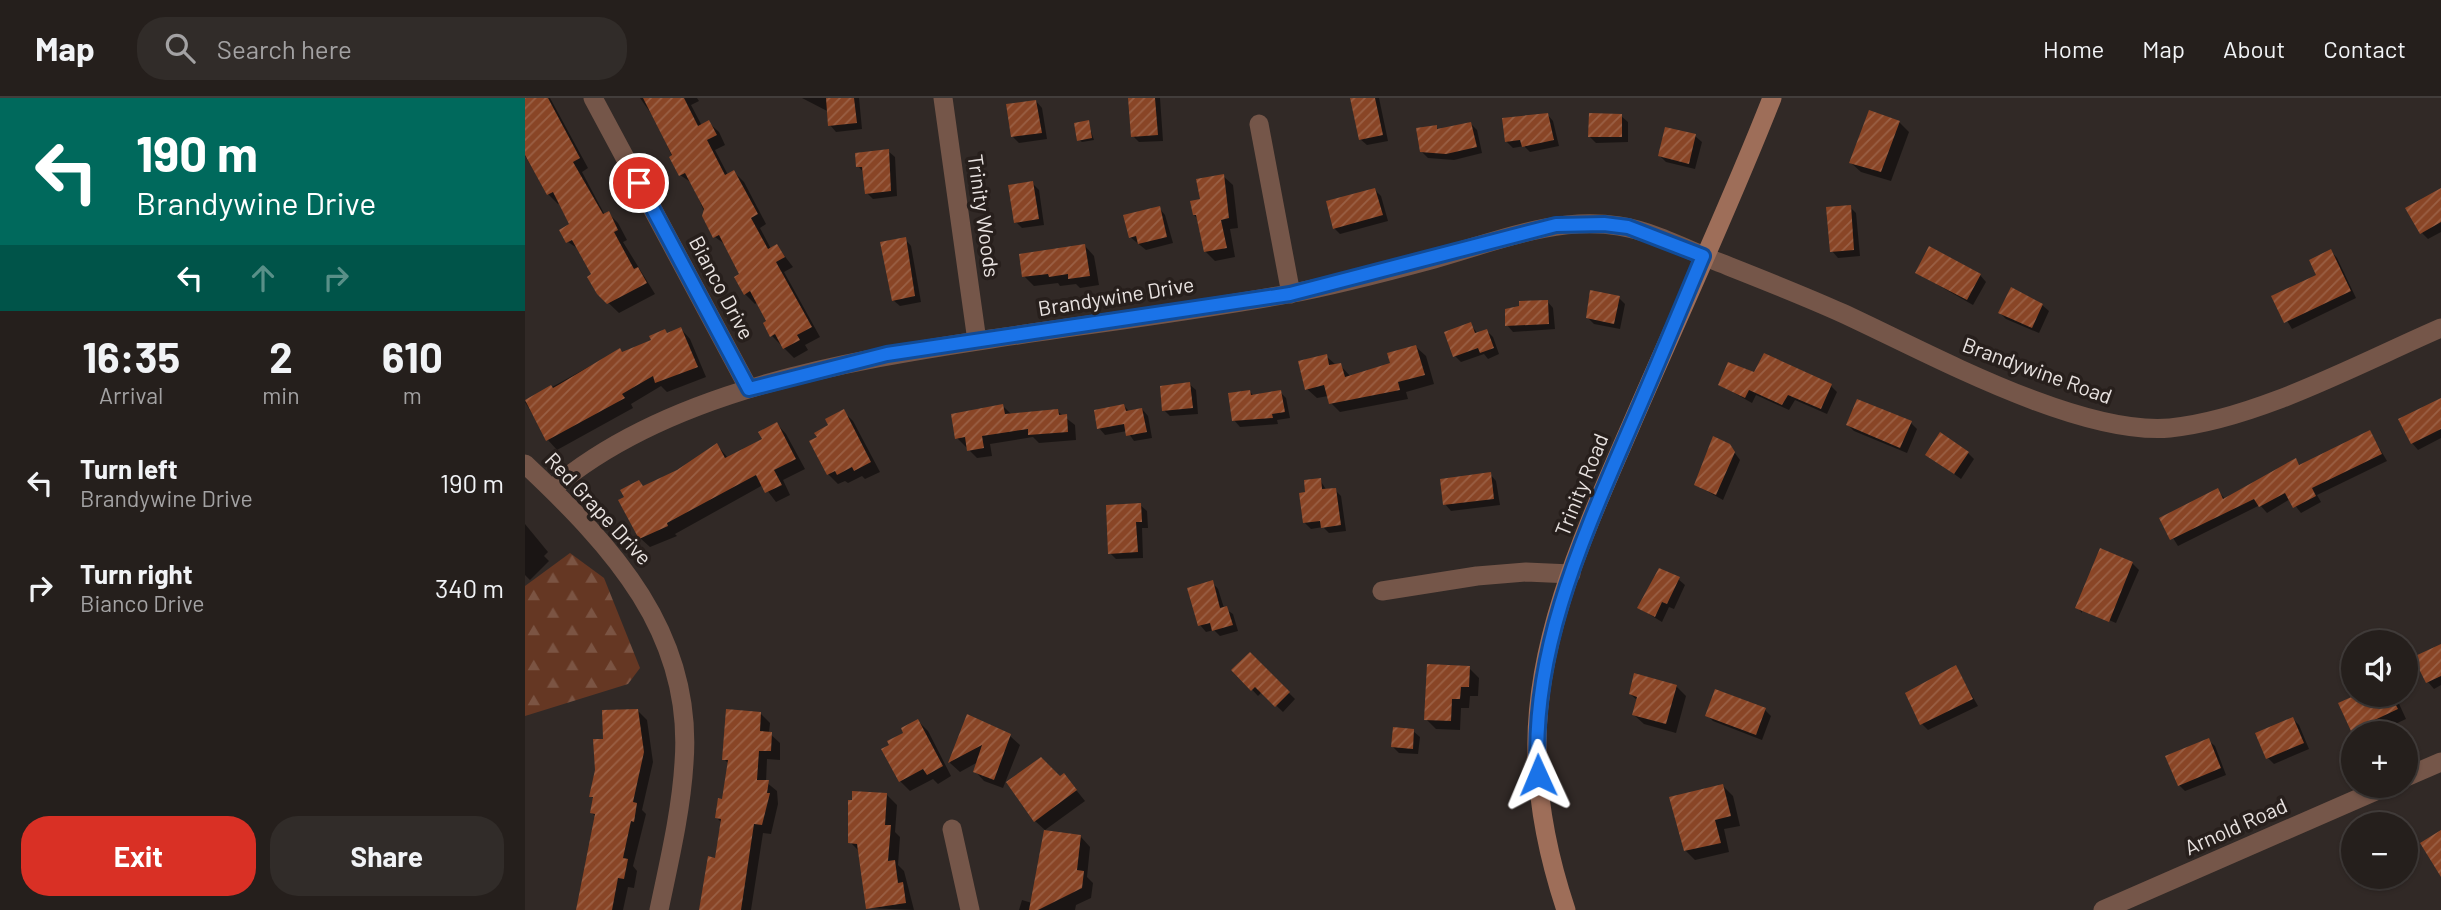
<!DOCTYPE html>
<meta charset="utf-8">
<style>
:root{--surface:#251f1c;--page:#312c29;--text:#f1f3f6;--muted:#a3a2a3;--line:#423d3b;--accent:#d93025}
body{margin:0;font-family:Barlow,sans-serif;background:var(--page);color:var(--text);height:100vh;display:flex;flex-direction:column;font-size:26px;white-space:nowrap}
*{box-sizing:border-box;margin:0}
p{font-size:23px;color:var(--muted)}
.icon{flex:none;width:38px;height:38px;fill:none;stroke:currentColor;stroke-width:2;stroke-linecap:round;stroke-linejoin:round}
.map{position:relative;flex:1;overflow:hidden}
.side{display:flex;flex-direction:column;background:var(--surface);width:525px}
.side>*{flex:none}
.hud{background:#00695c;color:#fff;overflow:hidden}
.tools{position:absolute;left:1816px;top:532px;display:grid;gap:14px}
.tools a{display:grid;place-items:center;width:77px;height:77px;border-radius:50%;background:var(--surface);box-shadow:0 2px 5px #0004,0 0 0 2px var(--line);font-size:35px}
.pin{position:absolute;display:grid;place-items:center;width:60px;height:60px;color:#fff;margin:-30px;border:4px solid #fff;border-radius:50%;box-shadow:0 2px 7px #0007}
.me{position:absolute;width:77px;margin:-38px;rotate:359deg;stroke-linejoin:round;filter:drop-shadow(0 0 5px #0008)}
.turn{display:flex;align-items:center;gap:24px;height:147px;padding:0 21px;font-size:32px}
.turn .icon{width:91px;height:91px;stroke-width:2.5}
.turn b{display:block;font-size:49px;line-height:60px}
.lanes{display:flex;align-items:center;height:66px;padding:0 21px;background:#0003;justify-content:center;gap:35px;direction:ltr}
.lanes .off{opacity:.35}
.eta{display:flex;justify-content:space-evenly;align-items:center;height:119px;text-align:center}
.eta b{font-size:42px;font-weight:700;line-height:49px}
.action{display:flex;gap:14px;margin-top:auto;padding:14px 21px}
.action a{flex:1;height:80px;border-radius:28px;background:var(--accent);color:#fff;font-size:28px;font-weight:700;line-height:80px;text-align:center}
.action a+a{background:var(--page);color:var(--text)}
ul{padding:0;list-style:none}
li{display:flex;align-items:center;gap:21px;height:105px;padding:0 21px}
li div{flex:1}
li b{display:block;font-size:26px}
li em{font-style:normal}
header{display:flex;align-items:center;gap:42px;box-sizing:border-box;height:98px;padding:0 35px;background:var(--surface);border-bottom:2px solid var(--line)}
header strong{font-size:33px}
nav{display:flex;gap:38px;margin-inline-start:auto;font-size:24px}
.search{width:490px;height:63px;background:var(--page);display:flex;align-items:center;gap:18px;box-sizing:border-box;padding:0 24px;border-radius:28px;color:var(--muted);font-size:26px}
main{display:flex;flex:1;min-height:0}
.map>svg:first-child{display:block}
</style>
<header>
<strong>Map</strong>
<div class="search"><svg class="icon" aria-label="search" viewBox="0 0 24 24"><circle cx="10" cy="10" r="6"/><path d="M15 15l6 6"/></svg>Search here</div>
<nav><a>Home</a><a>Map</a><a>About</a><a>Contact</a></nav>
</header>
<main>
<section class="side">
<div class="hud">
<div class="turn"><svg class="icon" aria-label="left" viewBox="0 0 24 24"><path d="M17 20v-9H6M10 6l-5 5 5 5"/></svg><div><b>190 m</b>Brandywine Drive</div></div>
<div class="lanes"><svg class="icon" aria-label="left" viewBox="0 0 24 24"><path d="M17 20v-9H6M10 6l-5 5 5 5"/></svg><svg class="icon off" aria-label="ahead" viewBox="0 0 24 24"><path d="M12 20V5M6 11l6-6 6 6"/></svg><svg class="icon off" aria-label="right" viewBox="0 0 24 24"><path d="M7 20v-9h11M14 6l5 5-5 5"/></svg></div>
</div>
<div class="eta">
<div><b>16:35</b><p>Arrival</p></div>
<div><b>2</b><p>min</p></div>
<div><b>610</b><p>m</p></div>
</div>
<ul>
<li><svg class="icon" aria-label="left" viewBox="0 0 24 24"><path d="M17 20v-9H6M10 6l-5 5 5 5"/></svg><div><b>Turn left</b><p>Brandywine Drive</p></div><em>190 m</em></li>
<li><svg class="icon" aria-label="right" viewBox="0 0 24 24"><path d="M7 20v-9h11M14 6l5 5-5 5"/></svg><div><b>Turn right</b><p>Bianco Drive</p></div><em>340 m</em></li>
</ul>
<div class="action"><a>Exit</a><a>Share</a></div>
</section>
<div class="map">
<svg width="1916" height="812" viewBox="0 0 1916 812">
<defs>
<pattern id="forest-firs" width="22" height="20" patternUnits="userSpaceOnUse" patternTransform="scale(1.75)"><rect width="22" height="20" fill="#653723"/><path d="M5 1l3.5 6h-7zM16 11l3.5 6h-7z" fill="#7b5443"/></pattern>
<pattern id="building-hatch" width="6" height="6" patternUnits="userSpaceOnUse" patternTransform="scale(1.75)"><rect width="6" height="6" fill="#894526"/><path d="M-1 1l2-2M0 6l6-6M5 7l2-2" fill="none" stroke="#9a6045"/></pattern>
</defs>
<rect width="100%" height="100%" fill="#312926"/>
<path fill="url(#forest-firs)" d="M45 455 79 480 115 570 103 586 0 618V488Z"/>
<path fill="#0007" d="M0 0H25L63 70 57 74 75 108 80 117 83 115 93 125 102 142 98 144 130 196 94 215 73 195 69 177 55 152 43 144 47 127 35 105 33 106 23 96 0 58Z
M115 0H172L174 3 166 7 177 28 184 25 194 34 200 47 190 52 203 77 209 74 219 84 241 126 235 130 246 151 252 148 268 169 259 174 295 239 280 247 283 252 269 260 247 238 233 204 230 206 220 196 216 177 201 147 190 139 167 85 155 77 132 24Z
M277 0H334L337 31 311 34 305 27 304 14Z
M605 0H635L638 43 614 44 608 38Z
M827 0H854L863 43 842 47 835 41Z
M511 3 517 10 522 41 494 45 488 39Z
M1022 16 1028 23 1034 48 1005 54 999 48 988 50 981 43Z
M1096 18 1103 24V44L1071 45 1064 38Z
M563 24 569 42 557 44 554 42Z
M1374 24 1384 34 1366 83 1336 74 1326 65Z
M945 25 952 32 957 55 929 62 903 60 897 54 911 29 915 33Z
M1170 38 1177 44 1170 71 1141 64 1135 58Z
M363 53 370 59 372 98 348 101 342 95 339 75 333 68Z
M698 78 708 87 713 130 705 131 710 159 690 163 680 153 674 122 669 117Z
M507 85 514 92 519 127 497 130 491 124Z
M850 92 856 98 863 123 815 136 809 130Z
M1916 92V134L1903 141 1897 135Z
M1325 109 1331 115 1335 158 1313 160 1307 153Z
M634 110 640 117 648 145 621 152 605 139Z
M380 141 386 148 396 204 375 208 368 202Z
M560 148 569 158 574 187 555 190 551 186 535 188 533 185 509 188 499 178Z
M1806 153 1812 160 1831 200 1767 231 1748 199 1793 177Z
M1392 175 1455 177 1461 184 1448 207Z
M1094 200 1100 206 1095 231 1069 226 1062 219Z
M1022 203 1028 210 1030 231 988 234 982 227Z
M1517 207 1524 213 1514 235 1481 221 1475 215Z
M945 226 953 236 962 233 968 239 974 256 963 261 959 256 936 264 930 258Z
M156 231 165 241 181 279 142 294 136 288 106 306 108 310 32 352 23 342 0 304 94 252 98 255 128 243 140 233 144 237Z
M891 249 901 258 909 286 881 294 883 301 815 314 805 304 803 298 792 300 782 291 801 258 811 267H815L826 279 867 266Z
M1230 276 1306 288 1312 294 1302 316 1270 302 1264 312 1231 297 1227 305 1195 287Z
M664 286 671 292 673 316 645 318 639 312Z
M724 293 729 298 755 294 761 300 765 320 752 322 753 326 715 329 709 322Z
M1916 302V340L1893 352 1887 345Z
M478 308 487 317 532 313 550 327 551 342 514 345 508 339 465 346 467 358 452 360 432 340Z
M599 308 605 314 617 311 623 318 627 340 609 343 602 333 580 337 574 330Z
M318 313 328 323 355 374 340 381 337 378 323 385 320 383 313 386 303 376 306 328Z
M1386 325 1392 331 1382 355 1329 333 1323 327Z
M252 326 261 336 280 371 258 382 265 397 251 404 238 387 150 436 152 438 125 449 115 440 119 389 152 373 192 347 203 360 239 341Z
M1845 334 1862 363 1792 397 1796 404 1776 415 1765 401 1742 415 1735 407 1653 448 1636 421 1693 393 1700 401 1770 363 1776 368Z
M1189 341 1204 347 1215 362 1198 402 1171 387Z
M1443 355 1449 361 1436 381 1402 356Z
M965 376 971 383 975 407 926 413 920 406Z
M795 382 802 393 810 392 816 398 821 433 804 435 798 429 786 431 780 425 782 395Z
M615 407 622 413 623 430H617L618 460 591 461 585 455Z
M0 426 23 454 19 458 24 463 5 482 0 477Z
M1607 465 1614 472 1591 525 1557 511V515L1552 509Z
M1153 481 1160 487 1149 511 1144 509 1137 524 1114 510Z
M687 484 693 491 699 510 708 516 713 533 695 538 689 532 681 534 675 527Z
M1916 548V587L1909 591 1903 584Z
M725 557 770 601 758 614 737 594 733 598 709 572Z
M944 570 954 580 953 598H945L944 610H936L935 632 911 631 901 621Z
M1431 570 1453 608 1403 632 1397 626Z
M1151 588 1161 598 1151 635 1119 626 1109 617 1113 603 1105 596Z
M1835 597H1870L1881 621 1851 635H1831L1815 606Z
M112 612 122 622 128 664 117 712 121 716 108 768 112 773 109 790 103 789 98 812H53L71 719 67 715 69 701 66 698 80 642Z
M1240 612 1246 618 1237 642 1188 623 1182 617Z
M236 616 245 625 244 635 255 645V662L242 661 241 684 252 693 253 706 246 736 238 735 226 812H175L192 762 197 725 192 720 199 703 204 666 199 661Z
M443 618 485 638 495 647 478 690 459 683 450 673 453 664 435 674 425 665Z
M1768 621 1774 627 1784 651 1749 666 1743 660Z
M393 623 403 633 426 678 413 686 408 681 385 693 375 683 380 635Z
M888 633 895 639 893 656 874 655 868 649Z
M1683 642 1690 648 1701 677 1660 693 1654 687Z
M539 677 560 703 520 732 510 723Z
M1198 688 1208 698 1215 728 1199 731 1204 754 1170 762 1160 752Z
M362 697 372 707 370 734 375 739 373 767 379 773 389 812 342 810 335 754 325 744Z
M556 739 565 749 562 779 568 785 566 800 551 807 550 812H494L497 802 507 805Z"/>
<path fill="url(#building-hatch)" d="M0 0H23L55 60 48 64 78 116 84 113 93 132 89 134 109 171 113 169 122 185 82 206 72 196 62 179 66 176 47 142 41 145 34 132 44 126 28 94 22 97 0 57Z
M118 0H159L173 28 184 22 192 37 182 42 200 77 209 72 233 116 226 120 243 151 252 146 260 159 251 164 287 229 272 237 275 242 258 251 250 236 245 239 238 225 241 223 225 193 219 197 209 179 214 176 194 137 188 140 177 118 179 111 160 75 154 78 144 59 147 57Z
M301 0H329L332 25 303 28Z
M603 0H630L633 37 606 39Z
M825 0H850L858 37 834 42Z
M511 2 517 35 486 39 481 6Z
M1344 12 1375 23 1356 74 1324 65Z
M1023 15 1029 42 997 49 995 42 980 44 977 20Z
M1064 15 1097 16V39H1063Z
M564 22 567 40 552 43 549 25Z
M946 24 952 49 921 56 895 54 891 30 912 27V31Z
M1140 29 1171 36 1164 66 1133 58Z
M364 51 366 93 340 96 337 69H331L330 55Z
M699 76 704 120 696 122 702 150 679 154 671 117H668L665 103 675 101 671 81Z
M508 83 514 121 489 125 483 87Z
M850 90 858 117 808 131 801 103Z
M1916 90V124L1895 136 1880 110Z
M1326 107 1329 152 1305 154 1301 109Z
M635 108 642 139 613 146 611 138 604 140 598 117Z
M381 139 390 198 367 203 355 144Z
M560 146 565 178 543 181V176L524 179 523 176 497 179 494 156Z
M1404 148 1456 176 1442 202 1390 175Z
M1806 151 1826 193 1759 225 1746 198 1791 177 1784 162Z
M1486 189 1518 206 1507 230 1473 215Z
M1065 192 1095 198 1089 226 1061 220Z
M1023 202 1024 226 980 228V211L994 208V203Z
M946 224 950 235 962 231 969 250 955 255 953 250 928 259 919 234Z
M156 229 173 269 130 285 128 278 97 296 100 300 21 343 0 302 26 287 28 290 35 286 95 250 97 254 126 242 124 238 140 231 142 235Z
M891 247 900 277 873 284 875 292 804 306 799 287 780 292 773 263 802 256 804 267 816 265 820 279 865 265 862 255Z
M1239 255 1307 286 1296 311 1263 297 1257 307 1224 292 1220 300 1193 287 1203 264 1229 274Z
M665 284 668 310 637 313 635 288Z
M725 292 726 297 756 292 760 314 747 316 748 320 707 323 703 295Z
M1916 300V331L1886 346 1873 321Z
M1332 301 1387 323 1375 350 1321 327Z
M478 306 480 316 533 311 534 317 542 316 543 334 503 337V331L457 338 459 350 442 353 440 339 430 341 426 316Z
M599 306 601 313 617 310 622 334 601 338 599 326 572 331 569 312Z
M319 311 346 364 329 373 327 369 312 377 310 373 302 377 284 343 292 339 289 335 303 327 300 321Z
M252 324 271 361 249 372 257 387 240 395 231 377 142 425 143 428 114 441 93 402 99 399 95 392 114 382 118 388 152 372 192 345 200 360 237 341 233 334Z
M1845 332 1857 356 1787 390 1791 398 1768 410 1760 395 1734 409 1729 401 1645 442 1634 420 1693 390 1698 401 1771 360 1774 367Z
M1415 334 1444 354 1429 376 1400 357Z
M1188 338 1205 346 1210 354 1191 397 1169 387Z
M966 374 969 401 918 407 915 381Z
M796 380 797 391 811 390 816 427 796 430 795 423 778 425 774 395 780 394 779 382Z
M616 405 617 424H611L613 454 583 456 581 407Z
M1575 450 1608 464 1584 524 1550 510Z
M1134 470 1155 479 1142 506 1137 504 1130 519 1112 510Z
M688 482 695 510 702 508 708 527 687 533 685 525 673 528 662 490Z
M1916 546V578L1901 585 1888 559Z
M725 554 765 594 750 609 730 589 726 593 706 572Z
M902 566 945 568 944 589H936L935 601H927L926 623 899 622Z
M1431 567 1448 601 1395 627 1380 595Z
M1109 575 1152 587 1141 626 1107 617 1112 599 1104 596Z
M1190 591 1241 610 1231 637 1180 618Z
M1831 597H1866L1873 611 1826 633 1813 605Z
M113 611 119 654 108 704 112 705 109 724 106 723 98 760 103 761 99 781 93 780 87 812H51L70 716 65 715 68 699H64L70 672 68 641H78L77 612Z
M201 611 236 614 235 633 247 634 246 653H234L232 682H244L242 695H245L237 727 229 726 216 812H174L183 758 190 760 196 721 190 720 193 700 197 701 203 662H197Z
M442 616 486 636 469 682 448 674 457 647 423 665Z
M1768 619 1779 645 1741 661 1730 635Z
M393 621 418 668 402 677 398 671 374 684 356 651 364 647 362 643 378 635 376 630Z
M868 629 889 631 888 651 866 649Z
M1684 640 1696 670 1653 688 1640 658Z
M516 659 535 678 539 675 552 692 509 724 481 684Z
M1198 686 1206 718 1190 722 1196 745 1159 753 1144 699Z
M327 693 362 695 360 727H366L363 763 370 762 373 785 378 784 381 805 341 811 332 746 323 745V702H327Z
M519 732 556 737 552 772 559 773 557 790 513 812H504Z
M1916 732V779L1895 745Z"/>
<g fill="none" stroke-linecap="round" stroke-linejoin="round">
<path stroke="#755649" stroke-width="19" d="M68 0 224 291
M418 0 452 243
M734 26 766 196
M0 366C87 448 169 535 159 665 156 714 144 764 134 812
M27 391C142 293 321 263 466 241 565 226 665 214 763 196 812 187 861 174 909 161 970 144 1029 118 1094 128 1126 133 1158 149 1188 162 1231 179 1275 196 1317 215 1402 254 1553 338 1645 330 1733 321 1835 265 1916 230
M857 493 952 478 1001 474 1046 476
M1881 679 1916 664
M427 731 445 812
M1578 812 1862 688"/>
<path stroke="#9e6e59" stroke-width="19" d="M1041 812C1024 761 1013 710 1012 656 1009 543 1060 433 1104 332 1152 221 1203 112 1247 0"/>
</g>
<g fill="none" stroke-linecap="round" stroke-linejoin="round">
<g stroke="#114b97" stroke-width="18">
<path id="route" d="M114 85 224 291 362 256 765 196 1031 127 1079 126 1103 129 1178 158C1154 215 1130 273 1105 330 1058 439 1005 555 1013 677"/>
</g>
<use href="#route" stroke="#1a73e8" stroke-width="12"/>
</g>
<g text-anchor="middle" stroke-width="7" stroke-linejoin="round" paint-order="stroke">
<g font-size="21" fill="#e9e3e1" stroke="#271f1c">
<text transform="translate(458 118) rotate(82)" y="7">Trinity Woods</text>
<text transform="translate(196 190) rotate(62)" y="7">Bianco Drive</text>
<text transform="translate(591 199) rotate(-9)" y="7">Brandywine Drive</text>
<text transform="translate(1512 273) rotate(20)" y="7">Brandywine Road</text>
<text transform="translate(1057 387) rotate(-68)" y="7">Trinity Road</text>
<text transform="translate(73 411) rotate(47)" y="7">Red Grape Drive</text>
<text transform="translate(1711 729) rotate(-24)" y="7">Arnold Road</text>
</g>
</g>
</svg>
<div class="tools">
<a><svg class="icon" aria-label="sound" viewBox="0 0 24 24"><path d="M4 9h4l5-4v14l-5-4H4zM17 9q2 3 0 6"/></svg></a>
<a>+</a>
<a>−</a>
</div>
<div class="pin" style="left:114px;top:85px;background:#d93025"><svg class="icon" aria-label="arrive" viewBox="0 0 24 24"><path d="M6 21V4h12l-3 4 3 4H6"/></svg></div>
<svg class="me" style="left:1013px;top:677px" viewBox="-20 -20 40 40"><path d="M0-17L14 15 0 8-14 15z" fill="#1a73e8" stroke="#fff" stroke-width="4"/></svg>
</div>
</main>
